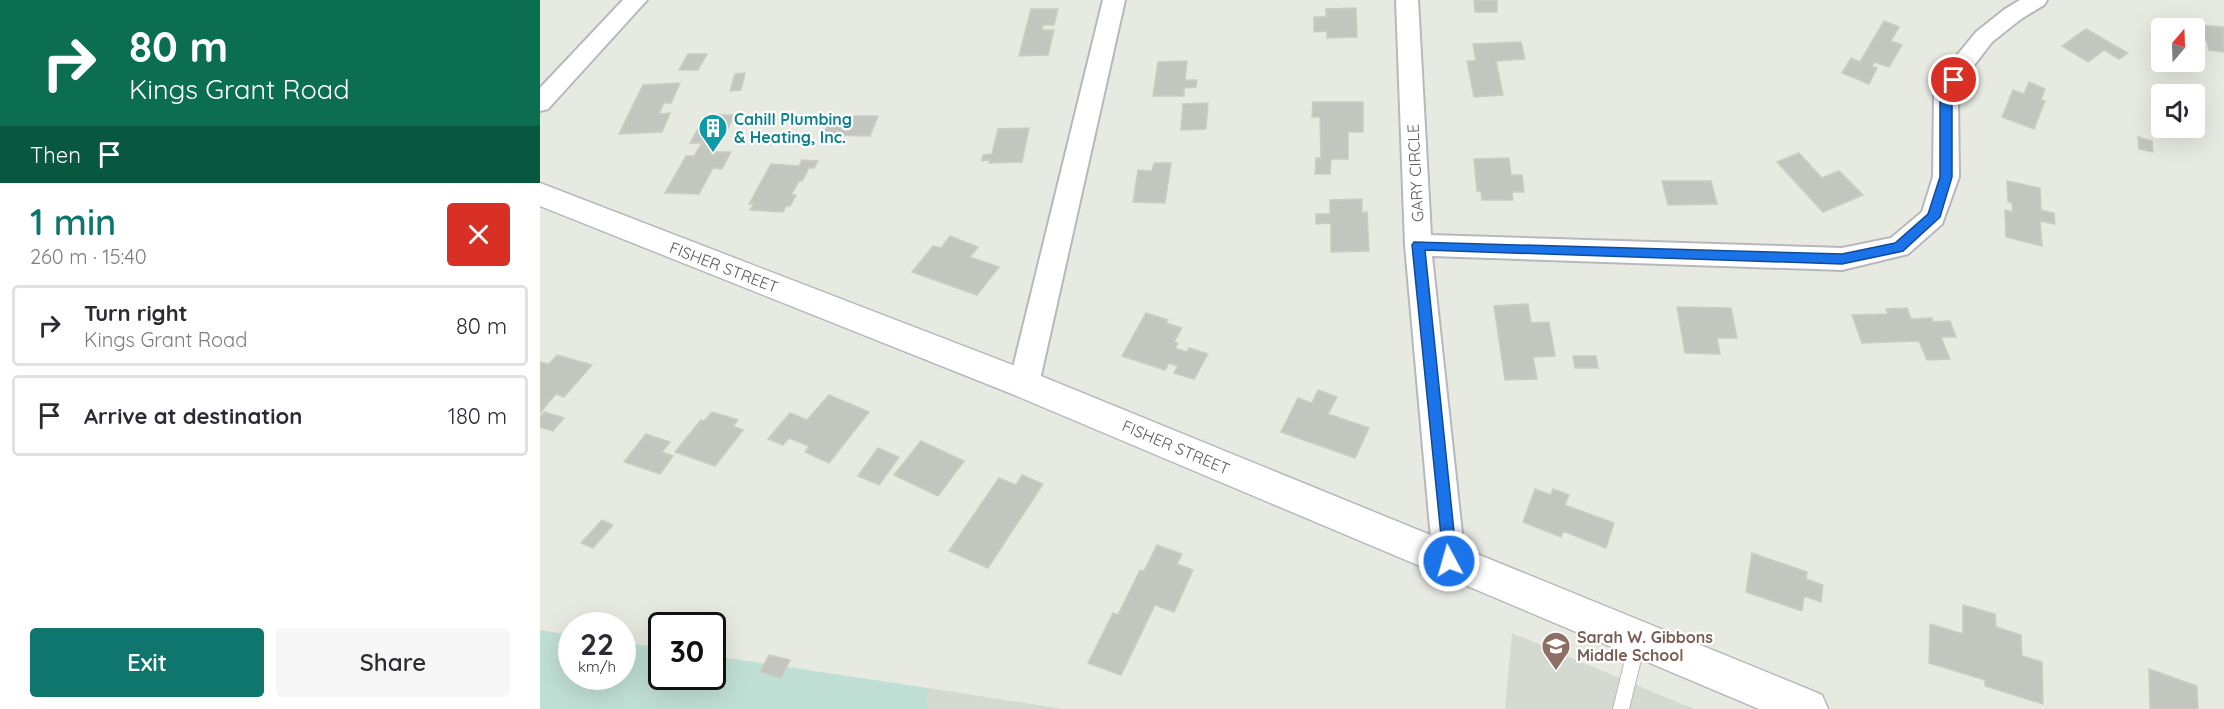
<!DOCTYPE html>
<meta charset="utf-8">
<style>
:root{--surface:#fff;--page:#f7f7f7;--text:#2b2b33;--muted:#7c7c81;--line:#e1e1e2;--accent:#0f766e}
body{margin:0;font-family:Quicksand,sans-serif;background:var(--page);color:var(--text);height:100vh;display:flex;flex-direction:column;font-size:22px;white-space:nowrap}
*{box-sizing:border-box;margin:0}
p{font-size:20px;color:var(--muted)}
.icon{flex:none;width:33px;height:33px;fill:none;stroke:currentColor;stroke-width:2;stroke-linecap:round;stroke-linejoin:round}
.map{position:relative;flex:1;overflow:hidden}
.details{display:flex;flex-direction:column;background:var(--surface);width:540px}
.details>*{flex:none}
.guide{background:#0b6e4f;color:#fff;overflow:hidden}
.needle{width:39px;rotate:19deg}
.fabs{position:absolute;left:1611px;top:18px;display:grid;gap:12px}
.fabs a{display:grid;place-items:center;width:54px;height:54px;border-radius:6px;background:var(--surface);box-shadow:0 6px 24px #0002;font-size:30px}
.speed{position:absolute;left:18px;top:612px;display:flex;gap:12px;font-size:30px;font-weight:700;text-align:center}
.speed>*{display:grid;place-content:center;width:78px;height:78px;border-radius:50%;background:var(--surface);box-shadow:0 6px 24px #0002;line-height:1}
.speed small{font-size:15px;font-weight:400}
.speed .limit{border:3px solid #111;border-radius:9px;background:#fff;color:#111}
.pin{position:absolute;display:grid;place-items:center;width:51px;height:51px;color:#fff;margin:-26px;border:3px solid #fff;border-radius:50%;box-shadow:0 2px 6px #0007}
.me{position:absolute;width:66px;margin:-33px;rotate:354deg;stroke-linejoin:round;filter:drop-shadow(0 0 4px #0008)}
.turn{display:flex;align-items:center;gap:21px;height:126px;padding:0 30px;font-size:27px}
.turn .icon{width:78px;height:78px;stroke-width:2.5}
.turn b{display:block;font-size:42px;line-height:51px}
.then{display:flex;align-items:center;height:57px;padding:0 30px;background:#0003;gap:12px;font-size:22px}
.round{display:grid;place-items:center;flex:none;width:63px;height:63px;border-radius:6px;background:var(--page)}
.head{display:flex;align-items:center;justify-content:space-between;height:102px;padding:0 30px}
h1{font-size:36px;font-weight:600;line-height:45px;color:var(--accent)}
.cta{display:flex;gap:12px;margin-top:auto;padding:12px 30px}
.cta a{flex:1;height:69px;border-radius:6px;background:var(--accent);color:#fff;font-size:24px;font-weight:600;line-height:69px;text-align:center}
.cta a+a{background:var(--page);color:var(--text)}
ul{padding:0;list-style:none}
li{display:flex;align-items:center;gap:18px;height:81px;margin:0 12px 9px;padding:0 18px;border:3px solid var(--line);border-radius:6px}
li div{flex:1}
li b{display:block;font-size:22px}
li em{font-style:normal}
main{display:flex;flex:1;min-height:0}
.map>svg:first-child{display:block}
</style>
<main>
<section class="details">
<div class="guide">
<div class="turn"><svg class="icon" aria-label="right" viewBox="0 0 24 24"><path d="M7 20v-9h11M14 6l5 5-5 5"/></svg><div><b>80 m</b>Kings Grant Road</div></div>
<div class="then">Then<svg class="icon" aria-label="arrive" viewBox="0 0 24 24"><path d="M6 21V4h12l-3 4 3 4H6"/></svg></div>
</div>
<div class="head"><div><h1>1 min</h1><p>260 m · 15:40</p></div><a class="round" style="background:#d93025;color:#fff"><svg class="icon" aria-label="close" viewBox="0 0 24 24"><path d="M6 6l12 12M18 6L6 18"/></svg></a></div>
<ul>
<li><svg class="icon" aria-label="right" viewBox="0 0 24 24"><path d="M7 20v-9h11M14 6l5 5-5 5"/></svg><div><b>Turn right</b><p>Kings Grant Road</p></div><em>80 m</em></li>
<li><svg class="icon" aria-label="arrive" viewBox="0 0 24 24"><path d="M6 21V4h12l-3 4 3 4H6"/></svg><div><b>Arrive at destination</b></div><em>180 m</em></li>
</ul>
<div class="cta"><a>Exit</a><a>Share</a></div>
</section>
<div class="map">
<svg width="1684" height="709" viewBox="0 0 1684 709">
<rect width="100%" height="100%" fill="#e7eae1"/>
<path fill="#d5dad0" d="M972 633 1154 709H965Z
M388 688 524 709H387Z"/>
<path fill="#c0dfd4" d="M0 630 31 635 32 676H82L83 642 121 648 122 676H172L173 656 388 688 387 709H0Z"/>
<path fill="#c3c6be" stroke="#cacec0" stroke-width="1.5" d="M934 0H957V12H935Z
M816 8 817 37 787 38V31L774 32V17H786V9Z
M491 9H518L514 25H503L502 30H514L508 55 479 56Z
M1650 20 1657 22 1658 25 1684 27V52L1669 50 1667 41 1654 39V28H1647L1646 23 1651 24Z
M1344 21 1359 27 1351 41 1362 45 1349 67 1334 62 1332 66 1337 68 1329 84 1302 73 1311 58 1320 62Z
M1546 29 1588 53 1579 59 1564 50 1548 62 1522 46Z
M981 42 985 59 956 61 963 95 934 97 927 61H936L933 44Z
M148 54H167L158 70H139Z
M647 61 645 80H657L656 87 644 88V96H613L618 62Z
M205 73 201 90 190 91 195 74Z
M1489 82 1505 89 1501 100 1505 101 1494 129 1462 117 1473 90 1484 94Z
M140 83 131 103H124L119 114 130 113 122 132 79 134 103 85Z
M773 102H823V132H808V159H791L790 174H775L776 158H781L780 117H772Z
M668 103 666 129 641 130 643 104Z
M166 115H195L179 145H175L171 152H191L182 169 173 168 159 194 125 193 146 156H154L162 143H150Z
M292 116H338L330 136 283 135Z
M489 128 482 162 449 163 450 160 442 161 443 155 452 154 458 129Z
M1598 137 1612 141 1613 152 1599 149Z
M1259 153 1282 178 1299 171 1323 195 1283 212 1237 162Z
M969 158 971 175H982L984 192H972L973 200H942L941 191H937L934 159Z
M262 160 278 161 274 168H269L262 181H259L251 195H256L250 206H246L243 212 210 210 214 204H209L231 164 259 166Z
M614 163H631L625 203 593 202 598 170 612 171Z
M1122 181H1171L1177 204 1128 205Z
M1467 181 1500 188 1501 210 1514 213 1515 224 1500 221 1502 246 1466 237 1465 210 1473 212 1472 203 1468 202Z
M822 199V213L827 212 829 251 791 252V223L776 224V214H790V200Z
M410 236 438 247 430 257 459 267 437 295 372 272 393 246 401 248Z
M988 304 991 323 1009 322 1015 356 993 357 997 379 965 380 954 306Z
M1137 307 1191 308 1197 338H1177L1180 354 1145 353Z
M1367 308 1371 319 1392 318 1393 322 1410 321 1416 337H1401L1410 359 1387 360 1379 341 1322 343 1312 315 1348 314 1346 309Z
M606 313 628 320 626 323 642 328 634 342 638 343 635 348 647 352 649 348 668 354 654 379 634 373 638 366 629 363 625 370 582 356Z
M17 355 52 365 24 397 16 394 0 413V362L9 364Z
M1033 356H1056L1058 368H1035Z
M778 390 797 397 788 414 829 428 815 458 741 432 758 398 772 403Z
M289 395 329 412 289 463 265 452 269 446 249 438 243 445 228 439 250 413 267 420Z
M4 412 24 418 13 431 0 427V417Z
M172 412 198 420 193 426 203 430 175 466 135 452 161 420 164 421Z
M106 434 130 442 122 452 133 456 120 474 84 462Z
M381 441 424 461 398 496 354 475Z
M338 448 359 457 339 485 318 476Z
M482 475 503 484 448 568 409 551 459 478 476 485Z
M995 489 1011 495 1013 489 1029 495 1025 505 1074 523 1066 548 1023 531 1021 537 983 522Z
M62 520 73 525 53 548 41 543Z
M617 545 642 554 637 564 653 570 634 612 615 605 581 675 548 663 573 613 578 615 600 570 604 571Z
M1212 553 1267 572 1266 579 1283 585 1281 602 1264 596 1262 611 1206 592Z
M1423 605 1455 614 1456 627 1481 635 1482 656 1502 662 1503 704 1445 686V680L1389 663 1390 624 1423 634Z
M229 655 250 660 241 678 220 672Z
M1609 669 1657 686 1658 709H1610Z"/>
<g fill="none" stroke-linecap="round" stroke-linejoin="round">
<g stroke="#b8b7bc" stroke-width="2">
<path id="service" d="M1098 631 1104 633 1106 639 1089 709H1073L1090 639 1092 633Z"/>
</g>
<g stroke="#b8b7bc" stroke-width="4">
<path id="minor" d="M83 0H107L8 109 0 111V88Z
M563 0H585L499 384 494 393 484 397 474 393 469 384Z
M856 0H878L891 235 1302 248 1351 238 1382 212 1393 177 1394 96 1410 64 1436 32 1465 9 1480 0H1507L1504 5 1481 19 1452 42 1432 68 1418 96 1419 177 1402 224 1368 254 1302 270 892 256 925 561 920 572 909 577 898 572 893 561 865 245Z"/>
</g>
<g stroke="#b9b7be" stroke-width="3">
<path id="secondary" d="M0 183 496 374 1268 689 1282 695 1288 709H1219L472 394 0 206Z"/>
</g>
<use href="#service" fill="#fff" fill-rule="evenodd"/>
<use href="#minor" fill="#fff" fill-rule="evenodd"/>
<use href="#secondary" fill="#fff" fill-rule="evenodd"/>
</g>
<path fill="#1a73e8" stroke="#114b97" stroke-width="1.5" d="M1414 76 1419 80 1412 96V177L1400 217 1363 251 1359 252 1302 264 885 250 917 561 914 566 909 569 904 566 872 245 874 242 1302 254 1355 243 1388 214 1400 177V96L1410 77Z"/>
<defs>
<g id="building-pin" transform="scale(1.5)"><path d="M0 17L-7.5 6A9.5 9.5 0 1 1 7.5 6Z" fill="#0f9aa8" stroke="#fff"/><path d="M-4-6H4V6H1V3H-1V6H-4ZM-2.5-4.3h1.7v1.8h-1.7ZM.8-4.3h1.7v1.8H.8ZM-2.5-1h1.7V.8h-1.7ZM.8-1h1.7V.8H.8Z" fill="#fff"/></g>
<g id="school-pin" transform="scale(1.5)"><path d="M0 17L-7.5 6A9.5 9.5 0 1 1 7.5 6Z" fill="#8d6e63" stroke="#fff"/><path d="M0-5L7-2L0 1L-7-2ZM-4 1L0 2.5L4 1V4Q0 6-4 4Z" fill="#fff"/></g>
</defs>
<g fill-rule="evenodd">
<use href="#building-pin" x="173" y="128"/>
<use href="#school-pin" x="1016" y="646"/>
</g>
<g text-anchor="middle" stroke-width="4.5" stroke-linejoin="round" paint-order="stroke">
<g font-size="16" font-weight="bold" fill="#0d838f" stroke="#fff" text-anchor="start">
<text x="194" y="125">Cahill Plumbing<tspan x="194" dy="18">&amp; Heating, Inc.</tspan></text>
</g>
<g font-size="16" fill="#5b5a60" stroke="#fff">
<text transform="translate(875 173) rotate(-93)" y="6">GARY CIRCLE</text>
<text transform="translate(184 267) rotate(21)" y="6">FISHER STREET</text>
<text transform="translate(636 447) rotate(23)" y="6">FISHER STREET</text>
</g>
<g font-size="16" font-weight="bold" fill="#785e54" stroke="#fff" text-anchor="start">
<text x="1037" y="643">Sarah W. Gibbons<tspan x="1037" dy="18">Middle School</tspan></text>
</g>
</g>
</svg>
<div class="fabs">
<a><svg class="needle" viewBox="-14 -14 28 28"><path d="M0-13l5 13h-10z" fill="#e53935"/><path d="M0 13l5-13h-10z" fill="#7c7c81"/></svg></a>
<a><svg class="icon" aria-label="sound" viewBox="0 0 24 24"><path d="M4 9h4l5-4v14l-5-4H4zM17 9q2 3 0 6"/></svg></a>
</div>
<div class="speed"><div>22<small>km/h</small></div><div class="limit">30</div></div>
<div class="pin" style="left:1414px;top:80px;background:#d93025"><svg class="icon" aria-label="arrive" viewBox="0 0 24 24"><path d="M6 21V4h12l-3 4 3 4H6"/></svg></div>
<svg class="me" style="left:909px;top:561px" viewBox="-20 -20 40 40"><circle r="17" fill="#1a73e8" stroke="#fff" stroke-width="3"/><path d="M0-11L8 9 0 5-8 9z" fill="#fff"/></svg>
</div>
</main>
